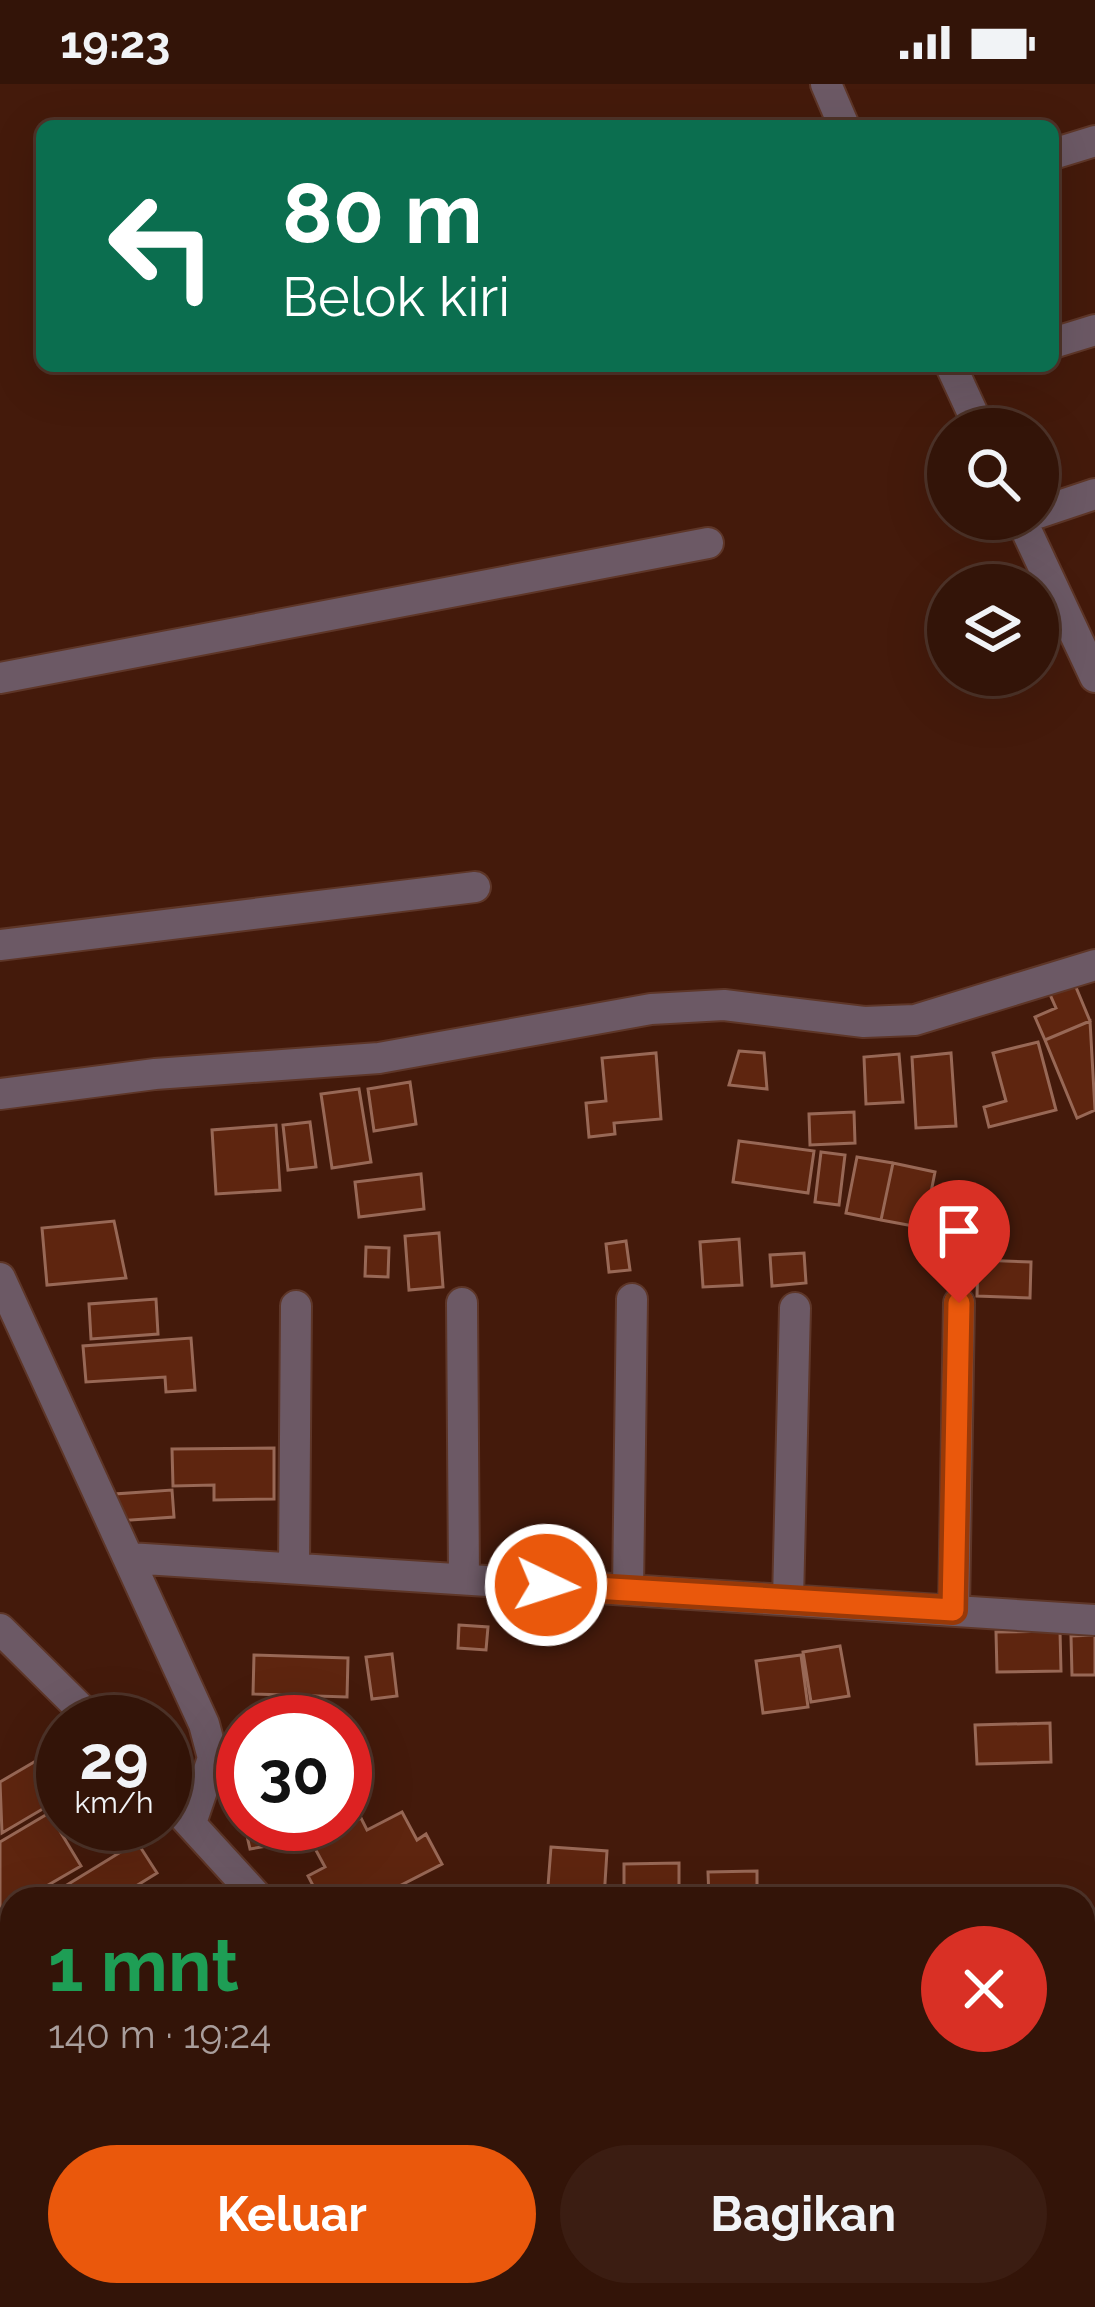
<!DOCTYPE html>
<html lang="id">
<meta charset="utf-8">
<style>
:root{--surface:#331408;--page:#3b1d12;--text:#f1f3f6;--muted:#a99e9c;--line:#4e3329;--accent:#ea580c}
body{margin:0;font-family:Raleway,sans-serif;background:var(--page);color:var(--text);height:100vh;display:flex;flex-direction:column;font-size:45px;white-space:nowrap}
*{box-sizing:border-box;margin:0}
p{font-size:39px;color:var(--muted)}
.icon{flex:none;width:66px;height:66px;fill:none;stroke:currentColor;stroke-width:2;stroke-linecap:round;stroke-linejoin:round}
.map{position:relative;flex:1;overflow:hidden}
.details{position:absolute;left:0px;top:1803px;width:1095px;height:420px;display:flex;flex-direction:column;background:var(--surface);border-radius:36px 36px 0 0;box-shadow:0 12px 48px #0002,0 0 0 3px var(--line)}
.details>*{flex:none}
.guide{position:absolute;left:36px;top:36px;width:1023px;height:252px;border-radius:18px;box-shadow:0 12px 48px #0002,0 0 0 3px var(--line);background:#0b6e4f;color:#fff;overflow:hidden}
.tools{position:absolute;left:927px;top:324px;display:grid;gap:24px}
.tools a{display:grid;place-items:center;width:132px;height:132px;border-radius:50%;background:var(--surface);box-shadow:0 12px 48px #0002,0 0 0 3px var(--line);font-size:60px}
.speed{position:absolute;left:36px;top:1611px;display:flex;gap:24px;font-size:60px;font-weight:700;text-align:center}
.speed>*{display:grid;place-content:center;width:156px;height:156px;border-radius:50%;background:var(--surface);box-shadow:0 12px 48px #0002,0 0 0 3px var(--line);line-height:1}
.speed small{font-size:30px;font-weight:400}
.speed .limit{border:18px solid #d22;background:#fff;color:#111}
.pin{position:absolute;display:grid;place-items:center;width:102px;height:102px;color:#fff;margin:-123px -51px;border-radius:50% 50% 50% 0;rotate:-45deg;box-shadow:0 0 12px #0007}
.pin .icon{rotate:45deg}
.me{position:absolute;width:132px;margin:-66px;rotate:94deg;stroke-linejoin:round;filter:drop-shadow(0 0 9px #0008)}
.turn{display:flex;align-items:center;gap:42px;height:252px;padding:0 48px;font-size:54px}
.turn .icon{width:156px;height:156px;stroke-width:2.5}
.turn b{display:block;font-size:84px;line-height:102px}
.round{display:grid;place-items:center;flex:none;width:126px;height:126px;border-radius:63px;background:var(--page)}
.overview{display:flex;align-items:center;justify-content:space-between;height:204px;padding:0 48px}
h1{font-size:72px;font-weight:700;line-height:90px;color:#1e9e55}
.cta{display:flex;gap:24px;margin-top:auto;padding:24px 48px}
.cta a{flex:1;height:138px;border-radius:72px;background:var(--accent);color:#fff;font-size:48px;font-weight:700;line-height:138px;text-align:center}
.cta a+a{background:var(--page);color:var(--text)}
.status{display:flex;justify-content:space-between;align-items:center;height:84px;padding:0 60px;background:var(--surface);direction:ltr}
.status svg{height:33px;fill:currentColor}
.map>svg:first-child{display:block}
</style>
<div class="status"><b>19:23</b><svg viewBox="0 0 49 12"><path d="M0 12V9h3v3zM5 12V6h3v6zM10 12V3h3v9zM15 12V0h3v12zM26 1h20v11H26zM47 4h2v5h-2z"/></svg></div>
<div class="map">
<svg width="1095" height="2223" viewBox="0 0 1095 2223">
<rect width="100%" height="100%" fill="#441a0b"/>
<path fill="#5e250f" stroke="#986856" stroke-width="3" d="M1073 896 1090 937 1045 956 1035 933 1056 924 1048 906Z
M1090 937 1095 1026 1077 1034 1045 956Z
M1038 958 1056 1026 989 1043 984 1023 1006 1017 993 969Z
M739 967 764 969 767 1005 729 1001Z
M656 969 661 1035 614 1039 615 1050 589 1053 586 1019 606 1017 602 974Z
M951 969 956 1042 916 1044 912 973Z
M899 970 903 1018 866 1020 864 973Z
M410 998 416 1040 374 1047 368 1005Z
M359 1005 371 1078 332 1084 321 1010Z
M854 1028 855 1059 810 1061 809 1030Z
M310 1038 316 1083 288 1086 283 1041Z
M276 1041 280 1106 216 1110 212 1046Z
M739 1057 814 1067 808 1109 733 1098Z
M821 1068 845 1071 839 1121 815 1118Z
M857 1073 893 1079 881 1136 846 1129Z
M893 1079 935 1088 924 1144 881 1136Z
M421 1090 424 1125 359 1133 355 1098Z
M114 1137 126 1194 47 1201 42 1144Z
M439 1149 443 1203 409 1206 405 1152Z
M739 1155 742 1201 703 1203 700 1158Z
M626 1157 630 1186 609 1188 606 1160Z
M366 1163 389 1164 388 1193 365 1192Z
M804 1169 806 1199 772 1202 770 1171Z
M978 1176 1031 1178 1030 1214 977 1212Z
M156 1215 158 1250 91 1255 89 1220Z
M191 1254 195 1306 166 1308 165 1293 86 1298 83 1262Z
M274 1364V1415L214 1416V1401L173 1402 172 1365Z
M172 1406 174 1433 117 1437 115 1410Z
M459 1541 488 1543 486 1566 458 1564Z
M1060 1547 1061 1587 997 1588 996 1548Z
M1095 1551V1591H1072L1071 1552Z
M840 1562 849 1612 811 1618 803 1568Z
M392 1570 397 1612 372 1615 366 1573Z
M254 1571 348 1574 347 1613 253 1610Z
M801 1571 808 1623 763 1629 756 1577Z
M1050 1639 1051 1678 977 1680 975 1641Z
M63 1661V1713L2 1749 0 1698Z
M402 1728 417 1756 426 1750 442 1780 374 1815H320L308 1792 325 1783 312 1759 361 1734 367 1746Z
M49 1729 81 1782 24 1815H12V1822L0 1829V1758Z
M286 1740 290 1758 250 1765 245 1743Z
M137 1758 157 1789 115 1815H44Z
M551 1763 607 1767 604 1815H547Z
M679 1779V1815H624V1780Z
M757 1787V1815H709L708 1788Z
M866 1802 867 1815H787V1809Z
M12 1834V1878L10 1879 0 1862V1842Z
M463 2211H559L566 2223H471Z
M973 2211H1013L1015 2221 975 2223Z"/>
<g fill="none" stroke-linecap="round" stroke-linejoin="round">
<g stroke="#5e3628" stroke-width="34">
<path id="minor" d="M826 0 844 42
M1053 70 1095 57
M1053 259 1095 246
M951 282 980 345
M1038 429 1095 410
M1021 435 1095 593
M0 594 708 459
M0 861 475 803
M0 1010 155 990 379 974 651 925 724 921 864 938 915 936 1095 881
M0 1194 204 1640 213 1674 191 1739
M462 1219 464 1495
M129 1474 1095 1536
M294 1484 296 1222
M628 1506 632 1215
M788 1516 795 1224
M954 1526 959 1219
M0 1545 94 1638
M165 1712 259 1815
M1083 2029 1095 2027
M606 2211 616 2223"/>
</g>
<use href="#minor" stroke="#6c5965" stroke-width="30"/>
</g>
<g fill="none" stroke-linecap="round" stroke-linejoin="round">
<g stroke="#983908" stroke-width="30">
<path id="route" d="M546 1501 953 1526 959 1219"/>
</g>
<use href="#route" stroke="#ea580c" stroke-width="21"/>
</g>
</svg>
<div class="tools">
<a><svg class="icon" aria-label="search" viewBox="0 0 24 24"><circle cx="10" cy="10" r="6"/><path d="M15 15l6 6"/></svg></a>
<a><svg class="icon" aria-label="layers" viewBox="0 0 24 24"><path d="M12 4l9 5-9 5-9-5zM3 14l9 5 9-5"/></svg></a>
</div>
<div class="speed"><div>29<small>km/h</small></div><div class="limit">30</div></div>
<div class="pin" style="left:959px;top:1219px;background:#d93025"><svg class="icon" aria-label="arrive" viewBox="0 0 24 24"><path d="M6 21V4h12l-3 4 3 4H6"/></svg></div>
<svg class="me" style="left:546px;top:1501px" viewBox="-20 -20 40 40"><circle r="17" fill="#ea580c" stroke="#fff" stroke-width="3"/><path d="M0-11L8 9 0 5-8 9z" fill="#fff"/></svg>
<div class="guide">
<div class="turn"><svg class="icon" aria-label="left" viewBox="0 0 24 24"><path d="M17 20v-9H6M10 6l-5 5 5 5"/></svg><div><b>80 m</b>Belok kiri</div></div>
</div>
<section class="details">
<div class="overview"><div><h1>1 mnt</h1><p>140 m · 19:24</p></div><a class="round" style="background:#d93025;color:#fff"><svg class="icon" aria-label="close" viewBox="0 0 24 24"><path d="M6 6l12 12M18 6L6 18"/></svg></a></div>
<div class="cta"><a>Keluar</a><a>Bagikan</a></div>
</section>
</div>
